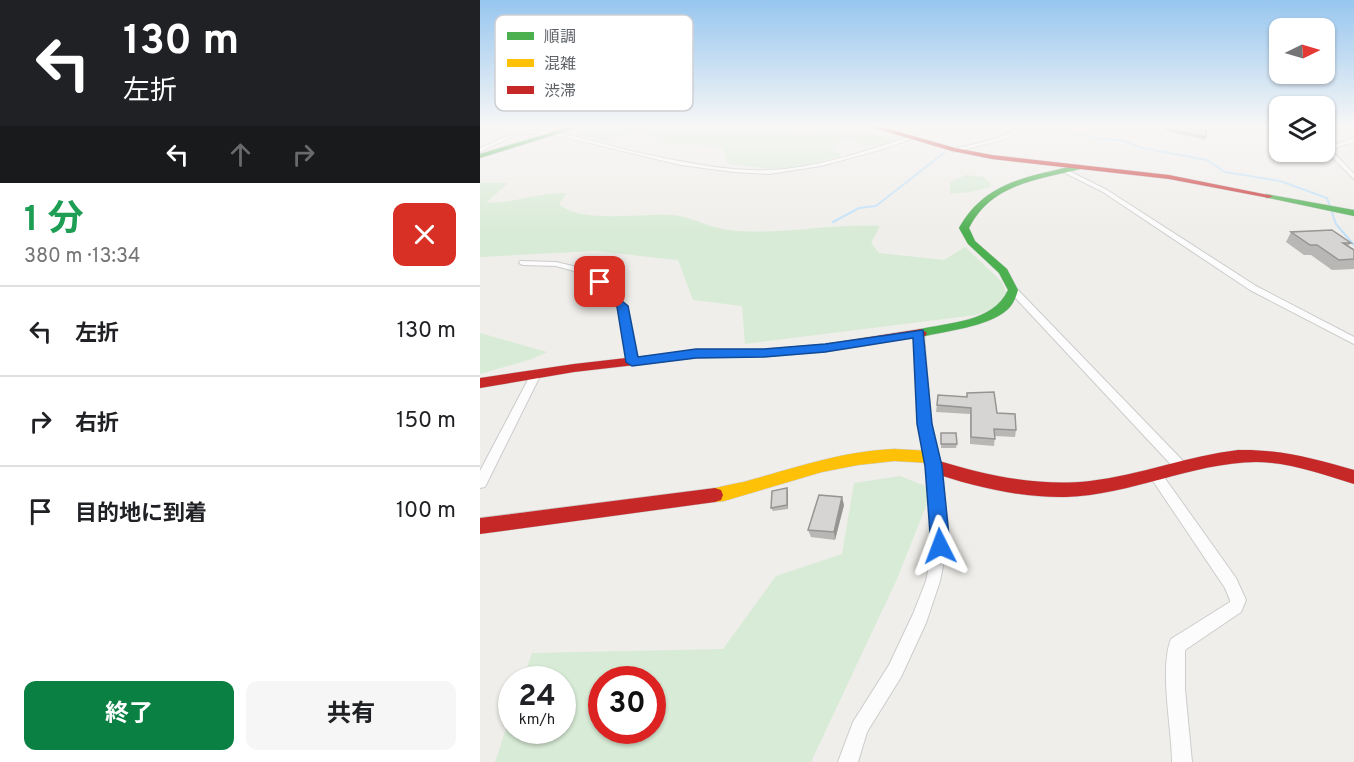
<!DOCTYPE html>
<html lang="ja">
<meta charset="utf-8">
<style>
:root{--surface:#fff;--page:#f6f6f6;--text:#202124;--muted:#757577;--line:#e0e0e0;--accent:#0b8043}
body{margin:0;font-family:Overpass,"Noto Sans JP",sans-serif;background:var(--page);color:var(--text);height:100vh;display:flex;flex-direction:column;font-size:22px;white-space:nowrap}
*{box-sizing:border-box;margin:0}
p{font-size:20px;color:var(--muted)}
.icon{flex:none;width:33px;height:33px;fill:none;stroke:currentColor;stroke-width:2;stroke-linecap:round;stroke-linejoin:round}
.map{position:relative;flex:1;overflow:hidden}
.panel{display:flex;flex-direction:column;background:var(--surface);width:480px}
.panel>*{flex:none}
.top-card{background:#202124;color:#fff;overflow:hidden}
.needle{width:39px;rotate:85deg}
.buttons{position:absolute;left:789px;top:18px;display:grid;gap:12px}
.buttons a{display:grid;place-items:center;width:66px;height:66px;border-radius:12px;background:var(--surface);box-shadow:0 2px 4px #0004;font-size:30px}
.speed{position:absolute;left:18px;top:666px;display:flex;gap:12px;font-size:30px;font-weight:700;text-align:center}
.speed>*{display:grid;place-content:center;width:78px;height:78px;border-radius:50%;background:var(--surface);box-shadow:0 2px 4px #0004;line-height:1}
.speed small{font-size:15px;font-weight:400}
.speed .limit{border:9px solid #d22;background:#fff;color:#111}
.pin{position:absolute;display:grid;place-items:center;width:51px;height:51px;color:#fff;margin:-26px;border-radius:12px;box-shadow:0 3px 9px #0006}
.me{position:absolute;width:66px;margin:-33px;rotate:357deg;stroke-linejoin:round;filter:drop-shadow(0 0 4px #0008)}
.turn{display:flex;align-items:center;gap:21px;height:126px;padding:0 24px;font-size:27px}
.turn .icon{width:78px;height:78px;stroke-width:2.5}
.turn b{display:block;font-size:42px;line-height:51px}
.lanes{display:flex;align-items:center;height:57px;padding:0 24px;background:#0003;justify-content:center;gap:30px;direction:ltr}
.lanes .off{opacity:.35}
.round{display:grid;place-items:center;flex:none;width:63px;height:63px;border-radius:12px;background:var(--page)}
.overview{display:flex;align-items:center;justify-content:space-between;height:102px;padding:0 24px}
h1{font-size:36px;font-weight:700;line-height:45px;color:#1e9e55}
.action{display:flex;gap:12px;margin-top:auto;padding:12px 24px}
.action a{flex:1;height:69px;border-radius:12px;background:var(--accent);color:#fff;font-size:24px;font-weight:700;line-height:69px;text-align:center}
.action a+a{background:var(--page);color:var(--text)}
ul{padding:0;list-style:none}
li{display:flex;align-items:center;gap:18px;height:90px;padding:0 24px;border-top:2px solid var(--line)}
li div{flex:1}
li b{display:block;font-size:22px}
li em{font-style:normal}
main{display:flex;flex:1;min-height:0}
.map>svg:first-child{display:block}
</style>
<main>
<section class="panel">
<div class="top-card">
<div class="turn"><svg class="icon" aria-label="left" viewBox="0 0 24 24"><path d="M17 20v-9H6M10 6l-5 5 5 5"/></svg><div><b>130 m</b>左折</div></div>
<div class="lanes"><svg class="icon" aria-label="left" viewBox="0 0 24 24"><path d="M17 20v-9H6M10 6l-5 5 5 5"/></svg><svg class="icon off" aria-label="ahead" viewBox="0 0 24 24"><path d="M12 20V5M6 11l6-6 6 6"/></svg><svg class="icon off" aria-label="right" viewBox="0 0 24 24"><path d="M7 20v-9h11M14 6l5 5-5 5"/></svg></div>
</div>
<div class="overview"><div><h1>1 分</h1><p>380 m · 13:34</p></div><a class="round" style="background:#d93025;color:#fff"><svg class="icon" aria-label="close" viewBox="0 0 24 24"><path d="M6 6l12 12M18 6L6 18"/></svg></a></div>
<ul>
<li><svg class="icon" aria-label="left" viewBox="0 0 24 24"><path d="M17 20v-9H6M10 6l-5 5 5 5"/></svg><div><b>左折</b></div><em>130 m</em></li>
<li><svg class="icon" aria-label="right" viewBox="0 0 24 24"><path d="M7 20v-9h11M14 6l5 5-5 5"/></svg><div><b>右折</b></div><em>150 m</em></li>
<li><svg class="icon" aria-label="arrive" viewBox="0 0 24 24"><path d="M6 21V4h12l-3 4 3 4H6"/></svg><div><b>目的地に到着</b></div><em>100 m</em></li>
</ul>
<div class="action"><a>終了</a><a>共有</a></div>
</section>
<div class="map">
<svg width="874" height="762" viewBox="0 0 874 762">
<rect width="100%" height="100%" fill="#efeeea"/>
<path fill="#d8ebd6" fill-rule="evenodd" d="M112 127H299L298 129 320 133 355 129 362 135 386 133 418 139C410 141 399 146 390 146 375 146 367 130 352 149L362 156 323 166 293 169 248 164 242 147 185 143 163 131 123 141 95 134Z
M486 175 503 177 511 184 510 187 491 192 470 194V182Z
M0 183H28L6 203C33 203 58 193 87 193L79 204C101 224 162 213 191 215 211 216 229 228 249 230 299 236 350 223 400 226L391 243 399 253 464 260 485 247 522 282 530 303 496 315 265 344 262 306 213 300 198 260 114 251 0 257Z
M0 333 67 352 52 359 0 374Z
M420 476 450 488 448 501 417 579 331 762H15L31 714 32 730H82V680L43 679 52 653 243 649 296 576 362 554 374 483ZM122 680H172V730H122Z"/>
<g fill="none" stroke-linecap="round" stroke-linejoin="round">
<path stroke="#bfe0f9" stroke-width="2" d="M564 127 620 139 641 140 662 148 727 160 745 172 800 181 847 198 856 224 874 245
M506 142 540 127
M476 148 496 144
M353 222 379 208 396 206 465 152"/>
<g stroke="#cbcccc" stroke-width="2">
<path id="street" d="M541 127H547L523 140 474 152 471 150 519 138Z
M53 130C93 133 130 147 169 155 213 164 261 174 305 169 348 164 389 150 429 137L434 138 400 150 341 166 289 174 254 172 201 165 80 136 53 133 37 134 0 152V148C20 140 31 131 53 130Z
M874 138V142L860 146 852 151 874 174V179L846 151 856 144Z
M583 170H587L627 190 776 286 874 337V344L770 290 623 192 583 172Z
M40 261 76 262 118 272 130 293 147 306 157 362 156 364 152 365 147 362 139 307 124 297 112 276 76 266 43 265 39 263Z
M533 287 536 288 705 463 707 467 705 471 701 472 697 471 530 292V288Z
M439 330 444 333 451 424 459 466 467 546 460 581 446 623 421 677 387 732 378 762H358L373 722 409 665 433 614 446 581 453 546 447 466 439 424 434 333Z
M56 370 61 374 5 487 0 488V471L51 374Z
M675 469 679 470 756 578 766 600 761 612 705 650V689L712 762H692C692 728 679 669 691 639L750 602V600L745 588 671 478 669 474 671 470Z"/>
</g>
<g stroke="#cacacb" stroke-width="1">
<path id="fast" d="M90 127H100L0 158V154Z
M597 165H600V169C556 180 511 184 489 228L495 241 527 269 538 290C536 297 533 305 527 310 508 327 465 331 441 337L437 336 435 333 437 330C468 322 513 323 528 290L519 273 488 244 479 228C505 181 549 177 597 165Z
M786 194 874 210V216L789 198H786Z"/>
</g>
<g stroke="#cacacb" stroke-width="1">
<path id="slow" d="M414 449 451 451 457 453 459 457 457 461 451 463 414 461 378 465 342 472 244 501 235 502 229 500 227 495 229 490C243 485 259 484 274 479 321 466 365 451 414 449Z"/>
</g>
<g stroke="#cacacb" stroke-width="1">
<path id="jam" d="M391 127H402L475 148 512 155 689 175 793 196 789 198 689 179 512 159 472 151Z
M441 329 447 333 445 336 345 352 284 357 216 358 94 372 0 388V378L94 364 216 350 284 349 345 344Z
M758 450C799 449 835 459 874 470V484C842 474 809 462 776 462 711 463 651 495 586 497 539 498 492 486 447 471L445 466 447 461 453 459C504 475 557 487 610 481 660 475 708 456 758 450Z
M235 488 241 490 243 495 241 500 235 502 0 534V518Z"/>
</g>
<use href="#street" fill="#fdfcfc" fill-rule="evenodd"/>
<use href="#fast" fill="#4caf50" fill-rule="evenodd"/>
<use href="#slow" fill="#ffc107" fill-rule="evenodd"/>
<use href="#jam" fill="#c62828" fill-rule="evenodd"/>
</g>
<path fill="#b8b7b5" d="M686 127 726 137 725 140 685 131Z
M811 232 871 243 868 246 874 250V269L852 270 831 255H824L806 242Z
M458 395 517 413 536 430 535 437 515 436 514 446 490 444V414L456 412Z
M461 433 477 444 476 448H461Z
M307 488 308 492V509L293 511 291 508Z
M364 505 355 540 331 537 328 530Z"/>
<path fill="#969594" d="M307 488 308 492V509L307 505Z
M362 497 364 505 355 540 354 532Z"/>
<path fill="#d6d5d3" stroke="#969594" stroke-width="1.5" d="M686 127H726V137L686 129Z
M852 230 871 243H863L874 250V259L859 260 837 245H830L811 232Z
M514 392 517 413 535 414 536 430 514 429 515 439 491 437V408L457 405 458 395 487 397V393Z
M461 433H476L477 444H461Z
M307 488V505L291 508 292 491Z
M339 495 362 497 354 532 328 530Z"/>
<linearGradient id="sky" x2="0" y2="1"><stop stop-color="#97c6ef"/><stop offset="0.54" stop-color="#f8f7f6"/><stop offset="1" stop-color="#f8f7f6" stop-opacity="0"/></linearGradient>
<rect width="874" height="234" fill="url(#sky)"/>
<path fill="#1a73e8" stroke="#114b97" stroke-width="1.5" d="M120 278 124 279 132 293 148 306 158 357 216 349H284L345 344 443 330 452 424 462 466 470 546 467 552 460 554 454 552 451 546 445 466 437 424 433 338 345 352 284 357 216 358 152 366 146 362 137 307 123 297 115 282Z"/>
<rect x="15" y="15" width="198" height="96" rx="9" fill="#fff" stroke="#cfd0d2" stroke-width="1.5"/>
<rect x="27" y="32" width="27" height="8" fill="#4caf50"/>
<rect x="27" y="59" width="27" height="8" fill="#ffc107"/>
<rect x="27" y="86" width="27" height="8" fill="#c62828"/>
<g font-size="16" fill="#5f6368">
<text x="64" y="42">順調</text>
<text x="64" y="69">混雑</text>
<text x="64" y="96">渋滞</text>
</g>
</svg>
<div class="buttons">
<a><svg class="needle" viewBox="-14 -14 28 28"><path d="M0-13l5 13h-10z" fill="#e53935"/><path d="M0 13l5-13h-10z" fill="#757577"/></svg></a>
<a><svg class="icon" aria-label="layers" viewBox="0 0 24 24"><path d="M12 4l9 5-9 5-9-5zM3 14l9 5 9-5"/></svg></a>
</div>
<div class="speed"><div>24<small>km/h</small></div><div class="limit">30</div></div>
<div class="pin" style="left:120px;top:282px;background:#d93025"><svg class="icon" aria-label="arrive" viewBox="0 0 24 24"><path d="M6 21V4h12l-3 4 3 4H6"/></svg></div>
<svg class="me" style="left:460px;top:546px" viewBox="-20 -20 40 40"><path d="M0-17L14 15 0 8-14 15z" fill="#1a73e8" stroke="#fff" stroke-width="4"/></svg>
</div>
</main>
